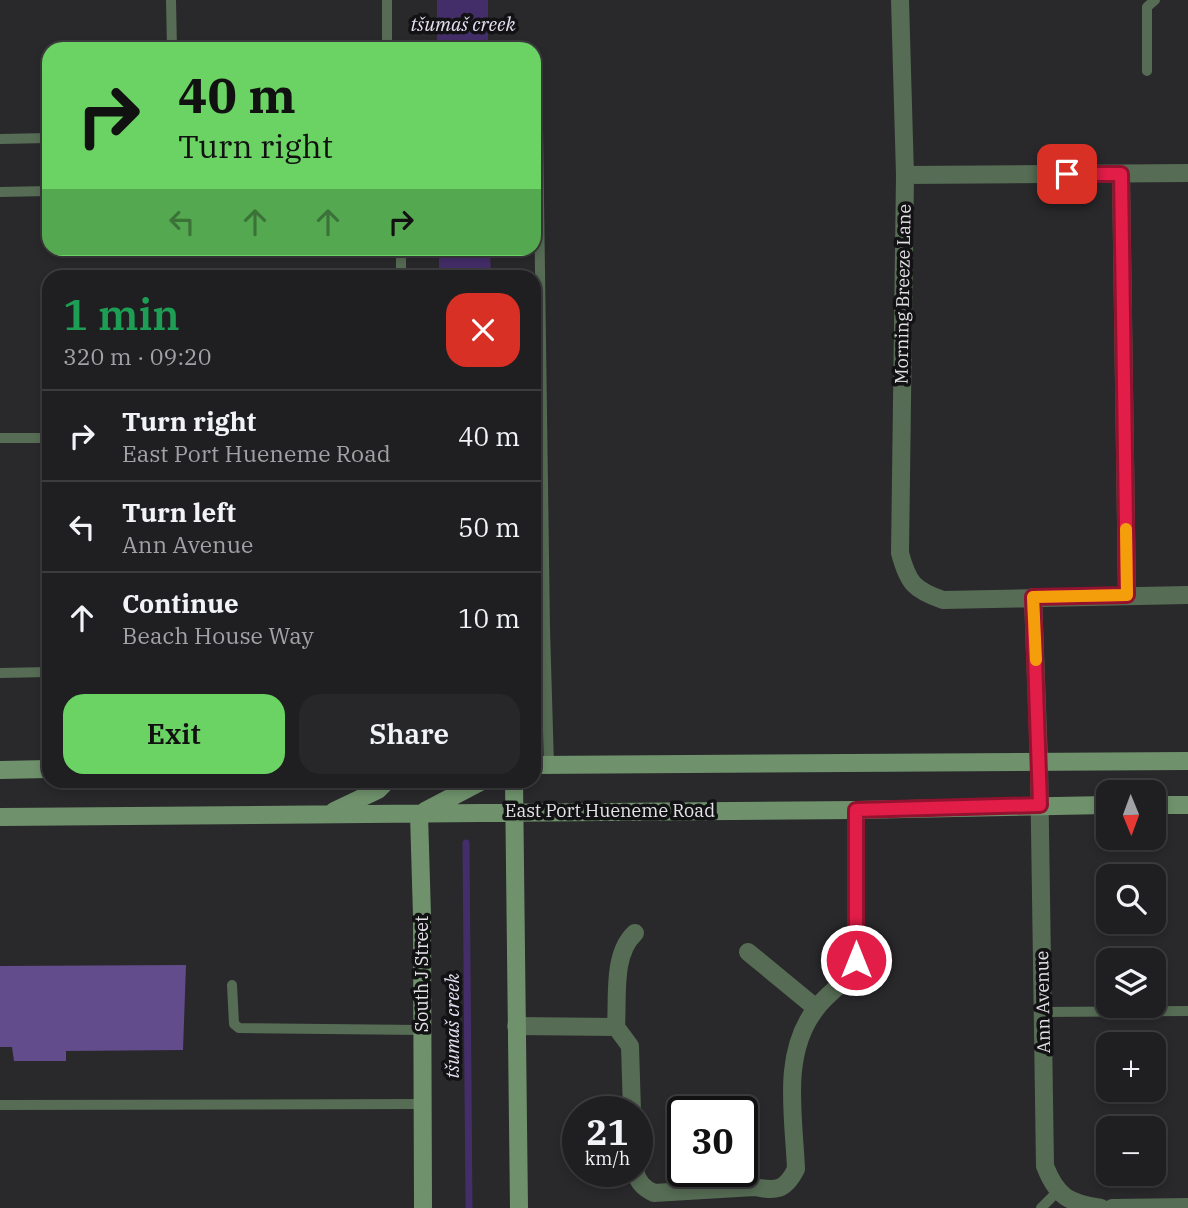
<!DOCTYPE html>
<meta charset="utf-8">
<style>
:root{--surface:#1f1e20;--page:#272729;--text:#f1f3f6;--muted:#a1a2a5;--line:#3c3c3e;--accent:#6ad363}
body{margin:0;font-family:"IBM Plex Serif",serif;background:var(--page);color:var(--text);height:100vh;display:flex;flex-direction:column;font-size:26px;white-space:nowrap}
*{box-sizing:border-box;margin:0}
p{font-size:23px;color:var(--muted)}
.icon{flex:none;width:38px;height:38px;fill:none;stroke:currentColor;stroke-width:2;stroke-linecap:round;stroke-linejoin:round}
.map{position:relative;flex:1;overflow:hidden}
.drawer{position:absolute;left:42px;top:270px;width:499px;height:518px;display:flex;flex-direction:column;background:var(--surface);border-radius:21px;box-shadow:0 4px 10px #0003,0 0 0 2px var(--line)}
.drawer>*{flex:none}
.guide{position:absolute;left:42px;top:42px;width:499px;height:214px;border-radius:21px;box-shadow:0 4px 10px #0003,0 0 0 2px var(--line);background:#6ad363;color:#111;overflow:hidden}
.needle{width:46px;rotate:179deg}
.tools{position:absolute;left:1096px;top:780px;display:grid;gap:14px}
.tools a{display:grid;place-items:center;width:70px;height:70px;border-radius:14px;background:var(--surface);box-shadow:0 4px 10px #0003,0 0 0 2px var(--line);font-size:35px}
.speed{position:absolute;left:562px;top:1096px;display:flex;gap:14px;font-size:35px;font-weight:700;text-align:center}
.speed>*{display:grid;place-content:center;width:91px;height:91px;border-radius:50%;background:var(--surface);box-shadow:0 4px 10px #0003,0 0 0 2px var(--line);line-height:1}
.speed small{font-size:18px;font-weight:400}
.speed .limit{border:4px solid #111;border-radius:10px;background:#fff;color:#111}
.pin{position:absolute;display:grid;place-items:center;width:60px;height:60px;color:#fff;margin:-30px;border-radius:14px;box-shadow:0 4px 10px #0006}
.me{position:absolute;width:77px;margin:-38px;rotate:0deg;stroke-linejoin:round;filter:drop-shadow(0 0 5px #0008)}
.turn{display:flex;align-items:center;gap:24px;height:147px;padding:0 21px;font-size:32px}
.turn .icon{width:91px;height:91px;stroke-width:2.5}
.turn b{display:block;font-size:49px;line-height:60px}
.lanes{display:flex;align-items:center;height:66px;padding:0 21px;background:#0003;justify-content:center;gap:35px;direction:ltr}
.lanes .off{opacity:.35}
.round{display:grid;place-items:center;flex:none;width:74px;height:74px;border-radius:21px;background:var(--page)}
.overview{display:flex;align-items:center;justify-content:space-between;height:119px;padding:0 21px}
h1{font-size:42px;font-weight:600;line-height:52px;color:#1e9e55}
.cta{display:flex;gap:14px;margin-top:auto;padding:14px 21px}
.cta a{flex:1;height:80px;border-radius:21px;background:var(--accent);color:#111;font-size:28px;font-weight:600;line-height:80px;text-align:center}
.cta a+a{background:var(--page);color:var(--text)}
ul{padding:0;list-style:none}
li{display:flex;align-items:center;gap:21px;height:91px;padding:0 21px;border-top:2px solid var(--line)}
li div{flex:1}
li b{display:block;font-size:26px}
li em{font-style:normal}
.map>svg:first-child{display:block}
</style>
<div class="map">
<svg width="1188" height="1208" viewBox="0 0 1188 1208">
<rect width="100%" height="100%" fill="#29282b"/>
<path fill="#442e69" d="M437 0H488V49H437Z
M439 249H490L491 276H439Z"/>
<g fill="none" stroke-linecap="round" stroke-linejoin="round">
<path stroke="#442e69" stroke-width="7" d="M466 843 469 1208"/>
</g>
<path fill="#624c8b" d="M186 965 183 1050 66 1051V1061H14L12 1047H0V966Z"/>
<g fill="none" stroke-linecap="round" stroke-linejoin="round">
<path stroke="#566c54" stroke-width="10" d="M171 0 172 49
M387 0V49
M1147 71V7L1155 0
M538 127 545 629 549 765
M0 139 49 138
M0 192 49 191
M401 248V276
M0 438H49
M0 673 49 672
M232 985 234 1024 239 1028 422 1030
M1043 1012 1188 1011
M0 1105 423 1104
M1041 1208 1058 1191"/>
<path stroke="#566c54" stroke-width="18" d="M900 0 905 175 900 553C908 583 914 590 943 600L1188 595
M1121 174 1127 595
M905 175 1188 173
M1033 597 1039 762 1045 1166C1057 1197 1069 1203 1101 1208
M748 952 816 1008
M516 1026 616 1027 630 1046 632 1111
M616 1027C618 997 612 954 635 933
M635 1171C638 1182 643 1188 654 1193L754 1187C776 1191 785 1191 796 1169 794 1117 781 1055 815 1010 829 990 846 986 856 960V810
M1112 1208 1188 1207"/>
<path stroke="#6f926c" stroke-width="18" d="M534 765 1188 761
M0 770 49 769
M514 780 519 1208
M1153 805H1188
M334 811 378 790 388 780
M425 811 484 780
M419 814 422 916 423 1208
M0 817 856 810 1108 805"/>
</g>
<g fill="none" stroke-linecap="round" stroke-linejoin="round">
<g stroke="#92132f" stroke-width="18">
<path id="route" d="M856 960V810L1040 805 1033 597 1127 595 1121 174H1067"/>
</g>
<use href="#route" stroke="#e11d48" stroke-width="12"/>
<path stroke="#f59e0b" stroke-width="12" d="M1036 660 1033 597 1127 595 1126 529"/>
</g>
<g text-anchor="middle" stroke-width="7" stroke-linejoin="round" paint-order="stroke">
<g font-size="18" fill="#e4e3e6" stroke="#121113">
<text transform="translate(903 294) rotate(-89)" y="6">Morning Breeze Lane</text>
<text x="610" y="817">East Port Hueneme Road</text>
<text transform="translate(422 974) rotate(-90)" y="6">South J Street</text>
<text transform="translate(1043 1002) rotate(-91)" y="6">Ann Avenue</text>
</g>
<g font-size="19" font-style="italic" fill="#e5e0f3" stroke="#121113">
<text x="463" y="31">tšumaš creek</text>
<text transform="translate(452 1026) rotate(-90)" y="7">tšumaš creek</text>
</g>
</g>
</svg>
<div class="tools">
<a><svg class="needle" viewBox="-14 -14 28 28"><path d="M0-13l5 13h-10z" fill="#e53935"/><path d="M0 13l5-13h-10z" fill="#a1a2a5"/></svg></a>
<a><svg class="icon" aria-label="search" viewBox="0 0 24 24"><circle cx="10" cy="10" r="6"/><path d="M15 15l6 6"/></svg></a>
<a><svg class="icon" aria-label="layers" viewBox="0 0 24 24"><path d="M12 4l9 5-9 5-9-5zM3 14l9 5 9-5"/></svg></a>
<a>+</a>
<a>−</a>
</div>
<div class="speed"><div>21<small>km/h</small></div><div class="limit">30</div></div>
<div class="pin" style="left:1067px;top:174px;background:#d93025"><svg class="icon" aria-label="arrive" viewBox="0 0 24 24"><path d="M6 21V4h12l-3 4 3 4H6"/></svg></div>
<svg class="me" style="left:856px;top:960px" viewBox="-20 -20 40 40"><circle r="17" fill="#e11d48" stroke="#fff" stroke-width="3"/><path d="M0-11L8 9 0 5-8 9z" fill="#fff"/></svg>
<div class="guide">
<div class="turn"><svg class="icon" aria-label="right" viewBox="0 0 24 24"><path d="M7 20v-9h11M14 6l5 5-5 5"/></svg><div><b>40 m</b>Turn right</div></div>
<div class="lanes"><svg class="icon off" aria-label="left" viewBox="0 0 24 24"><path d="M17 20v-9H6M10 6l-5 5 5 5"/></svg><svg class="icon off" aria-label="ahead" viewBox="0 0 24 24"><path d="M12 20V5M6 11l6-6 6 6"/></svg><svg class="icon off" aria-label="ahead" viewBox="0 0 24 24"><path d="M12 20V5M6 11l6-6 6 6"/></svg><svg class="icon" aria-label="right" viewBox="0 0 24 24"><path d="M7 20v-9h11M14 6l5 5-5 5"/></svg></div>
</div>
<section class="drawer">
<div class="overview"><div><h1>1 min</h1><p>320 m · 09:20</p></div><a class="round" style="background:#d93025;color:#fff"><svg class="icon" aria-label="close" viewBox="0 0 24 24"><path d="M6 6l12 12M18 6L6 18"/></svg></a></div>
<ul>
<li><svg class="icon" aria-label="right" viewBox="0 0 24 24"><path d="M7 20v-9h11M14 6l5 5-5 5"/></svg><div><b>Turn right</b><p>East Port Hueneme Road</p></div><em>40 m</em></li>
<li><svg class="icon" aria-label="left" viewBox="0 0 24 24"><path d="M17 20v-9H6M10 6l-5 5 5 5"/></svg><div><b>Turn left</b><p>Ann Avenue</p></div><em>50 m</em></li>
<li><svg class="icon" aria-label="ahead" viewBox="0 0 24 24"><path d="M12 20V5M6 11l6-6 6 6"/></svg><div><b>Continue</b><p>Beach House Way</p></div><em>10 m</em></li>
</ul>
<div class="cta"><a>Exit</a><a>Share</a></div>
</section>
</div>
